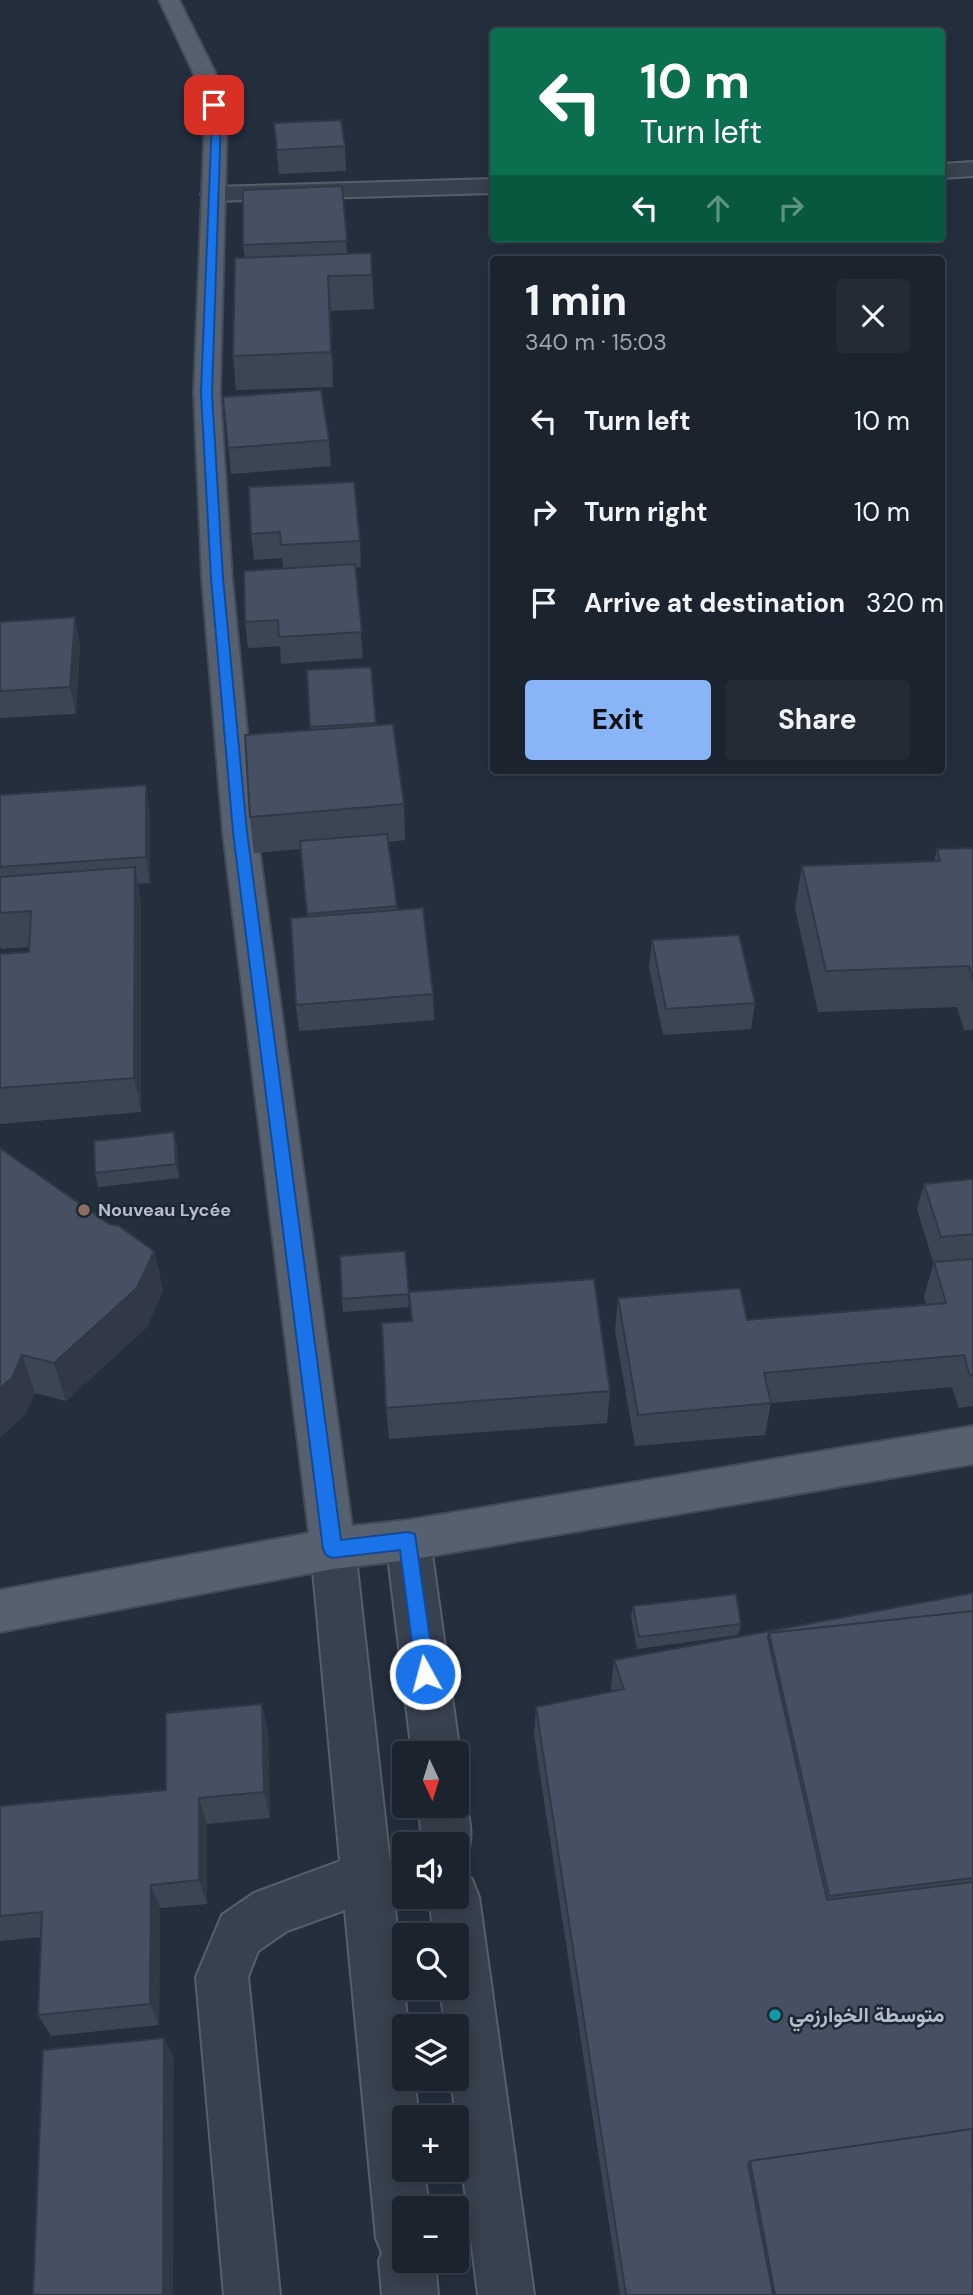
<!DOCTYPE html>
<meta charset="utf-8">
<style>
:root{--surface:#1b232e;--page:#242b36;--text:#f1f3f6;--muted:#a0a4aa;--line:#39404a;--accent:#8ab4f8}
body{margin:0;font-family:"DM Sans",Vazirmatn,sans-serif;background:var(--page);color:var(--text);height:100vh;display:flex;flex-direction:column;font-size:26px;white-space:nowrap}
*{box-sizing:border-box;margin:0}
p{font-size:23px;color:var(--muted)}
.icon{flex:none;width:38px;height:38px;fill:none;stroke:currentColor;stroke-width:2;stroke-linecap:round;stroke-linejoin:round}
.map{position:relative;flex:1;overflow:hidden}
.details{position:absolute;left:490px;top:256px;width:455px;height:518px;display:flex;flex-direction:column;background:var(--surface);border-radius:7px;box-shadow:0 4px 18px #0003,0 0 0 2px var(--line)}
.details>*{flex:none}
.banner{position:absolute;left:490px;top:28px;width:455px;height:214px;border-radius:7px;box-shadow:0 4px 18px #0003,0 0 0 2px var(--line);background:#0b6e4f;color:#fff;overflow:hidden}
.needle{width:46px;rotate:176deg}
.tools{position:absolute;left:392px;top:1741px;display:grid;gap:14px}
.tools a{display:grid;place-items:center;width:77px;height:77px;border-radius:7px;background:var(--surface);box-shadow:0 4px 18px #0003,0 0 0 2px var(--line);font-size:35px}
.pin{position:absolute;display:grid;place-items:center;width:60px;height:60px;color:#fff;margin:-30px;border-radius:14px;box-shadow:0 4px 10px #0006}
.me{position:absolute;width:77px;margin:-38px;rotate:353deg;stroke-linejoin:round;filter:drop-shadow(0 0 5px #0008)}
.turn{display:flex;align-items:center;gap:24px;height:147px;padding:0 35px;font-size:32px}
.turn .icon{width:91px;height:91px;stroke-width:2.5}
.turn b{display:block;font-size:49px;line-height:60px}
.lanes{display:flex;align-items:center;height:66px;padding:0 35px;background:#0003;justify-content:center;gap:35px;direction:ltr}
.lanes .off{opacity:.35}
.round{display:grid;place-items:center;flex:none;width:74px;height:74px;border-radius:7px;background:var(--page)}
.headline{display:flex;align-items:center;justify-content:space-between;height:119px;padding:0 35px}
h1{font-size:42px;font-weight:700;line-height:52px}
.cta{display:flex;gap:14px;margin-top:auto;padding:14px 35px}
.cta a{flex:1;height:80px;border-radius:7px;background:var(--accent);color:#111;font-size:28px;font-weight:700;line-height:80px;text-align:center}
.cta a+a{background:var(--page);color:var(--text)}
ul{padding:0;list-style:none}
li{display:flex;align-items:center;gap:21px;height:91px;padding:0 35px}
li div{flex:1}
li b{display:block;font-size:26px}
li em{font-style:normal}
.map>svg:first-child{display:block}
</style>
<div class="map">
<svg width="973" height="2295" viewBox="0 0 973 2295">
<rect width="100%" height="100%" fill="#242f3e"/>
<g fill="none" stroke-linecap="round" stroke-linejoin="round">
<g stroke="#565f6c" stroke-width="4">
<path id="minor" d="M973 162V176L942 178V164Z
M494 179V193L213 201 205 199 201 194 205 189 213 187Z
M408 1520 424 1526 430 1540 460 1754 457 1762V1754H412L386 1540 392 1526Z
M333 1529 349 1535 355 1549 408 2026H404V2079H414L419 2118H404V2170H424L429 2208H404V2261H435L438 2295H382L379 2261 382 2253 376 2238 345 1910 287 1931 258 1951 248 1977 280 2295H224L196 1977 222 1915 254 1893 340 1861 311 1549 317 1535Z
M457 1787 460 1789C470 1813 475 1837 465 1862L457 1865V1844H422L419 1806H457Z
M457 1873 472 1879 479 1897 534 2295H478L451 2079H457V2026H445L440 1988H457V1936H434L429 1897H457Z"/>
</g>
<g stroke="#414a57" stroke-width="4">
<path id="major" d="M159 0H179L215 72 227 119 220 393 232 578 257 833 352 1526 408 1520 973 1426V1464L408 1560 333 1569 0 1632V1590L309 1533 223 833 202 578 194 393 205 119 193 72Z"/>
</g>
<use href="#minor" fill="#38414e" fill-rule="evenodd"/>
<use href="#major" fill="#56606e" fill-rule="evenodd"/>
</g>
<path fill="#3b4654" d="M274 123 345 146 346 171 279 174Z
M342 186 347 254 371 253 374 309 331 311 333 387 236 390 233 356 245 258 243 245Z
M223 397 329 440 331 466 231 474Z
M249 487 360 541 361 567 355 568 363 658 281 664 280 646 248 648 245 622 283 568 282 558 254 560 251 534Z
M0 622 80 644 76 714 0 718Z
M371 667 376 726 404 804 405 840 388 842 397 910 433 994 434 1020 299 1031 296 1005 308 917 301 849 254 853 250 817 311 731 307 670Z
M0 795 150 812V883L138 884 141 903V1112L0 1124V954L29 952V947L1 949 0 946Z
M973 848V1030H964L957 1007 818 1012 795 908 802 866 934 861 937 849Z
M652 940 755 1003 751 1029 663 1035 649 967Z
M177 1145 179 1178 98 1187 95 1173Z
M0 1148 109 1224 154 1251 163 1290 147 1327 66 1401 35 1393 25 1415Z
M973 1179V1258L933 1262 917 1209 924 1184Z
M405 1251 409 1307 343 1312 342 1299Z
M973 1259V1406L959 1408 952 1387 771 1403 765 1435 635 1446 615 1331 618 1298 747 1320 926 1304 924 1296 934 1262Z
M409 1292 610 1391 607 1423 389 1439 386 1408 411 1321Z
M973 1593V2295H620L534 1735 536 1707 612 1691 611 1688 614 1660Z
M633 1606 741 1624 738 1635 637 1649 631 1617Z
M262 1704 268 1731 270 1818 207 1824V1904L160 1908 159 2025 51 2036 38 2015 41 1937 0 1941V1806L166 1790Z"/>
<path fill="#303945" d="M328 276 331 311 333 387 331 352Z
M75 617 80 644 76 714 70 687Z
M146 785 150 812V883L146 857Z
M135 867 141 903V1112L134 1078Z
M174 1132 177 1145 179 1178 176 1164Z
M154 1251 163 1290 147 1327 66 1401 54 1363Z
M22 1355 35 1393 25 1415 0 1438V1388Z
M262 1704 268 1731 270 1818 264 1792Z
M199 1798 207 1824V1904L199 1880Z
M151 1885 160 1908 159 2025 150 2004Z
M164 2038 174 2058 173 2295H163Z"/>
<path fill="#455162" stroke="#303945" stroke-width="2" d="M341 120 345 146 277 150 274 123Z
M342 186 347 241 243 245V190Z
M371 253 372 275 328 276 331 352 233 356 235 258Z
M321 390 329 440 228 448 223 397Z
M354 482 360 541 281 545 280 532 251 534 249 487Z
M355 564 362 632 279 637 278 620 245 622 244 571Z
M75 617 70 687 0 691V622Z
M371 667 376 723 310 727 307 670Z
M393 724 404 804 250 817 245 735Z
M146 785V857L0 867V795Z
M387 834 397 906 307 914 300 841Z
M973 848V981L969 966 826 971 802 866 940 861 937 849Z
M135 867 134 1078 0 1088V954L29 952 31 911 0 913V877Z
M423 908 433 994 296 1005 291 918Z
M739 935 755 1003 666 1009 652 940Z
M174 1132 176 1164 95 1173 94 1141Z
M0 1148 109 1224 119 1226 154 1251 137 1288 54 1363 22 1355 12 1378 0 1388Z
M973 1179V1234L941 1237 924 1184Z
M405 1251 409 1294 342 1299 340 1256Z
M973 1259V1375L970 1376 964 1355 764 1373 771 1403 638 1415 618 1298 740 1288 747 1320 946 1303 934 1262Z
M594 1279 610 1391 386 1408 382 1323 412 1321 409 1292Z
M973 1593V1611L769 1633 768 1638 827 1900 973 1882V2132L972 2129 750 2161 748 2164 773 2295H626L536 1707 624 1689 614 1660Z
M736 1594 741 1624 639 1637 633 1606Z
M973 1611V1878L829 1896 769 1633Z
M262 1704 264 1792 199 1798V1880L151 1885 150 2004 38 2015 42 1912 0 1916V1806L166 1790V1713Z
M164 2038 163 2295H33L43 2050Z
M972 2129 973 2295H775L750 2161Z"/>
<path fill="#1a73e8" stroke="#114b97" stroke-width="2" d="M214 102 219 105 221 119 212 393 223 578 247 832 341 1540 408 1532 415 1534 435 1674 432 1680 425 1683 419 1680 416 1674 400 1550 332 1558 326 1555 323 1549 233 832 211 578 201 393 212 119 210 105Z"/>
<circle fill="#8d6e63" stroke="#1d2633" stroke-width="2.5" cx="84" cy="1210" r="7"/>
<circle fill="#0f9aa8" stroke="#1d2633" stroke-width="2.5" cx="775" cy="2015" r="7"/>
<g text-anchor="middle" stroke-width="5" stroke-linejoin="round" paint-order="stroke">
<g font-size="18" font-weight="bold" fill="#b4bcc9" stroke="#1d2633" text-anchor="start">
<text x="98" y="1216">Nouveau Lycée</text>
</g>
<g font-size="21" font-weight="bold" fill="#b4bcc9" stroke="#1d2633" text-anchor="start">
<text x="789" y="2022">متوسطة الخوارزمي</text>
</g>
</g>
</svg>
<div class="tools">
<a><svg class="needle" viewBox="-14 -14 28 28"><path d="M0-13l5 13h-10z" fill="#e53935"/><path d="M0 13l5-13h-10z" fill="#a0a4aa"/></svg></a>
<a><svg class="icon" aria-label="sound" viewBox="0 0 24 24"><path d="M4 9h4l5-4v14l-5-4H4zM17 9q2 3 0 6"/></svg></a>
<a><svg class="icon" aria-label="search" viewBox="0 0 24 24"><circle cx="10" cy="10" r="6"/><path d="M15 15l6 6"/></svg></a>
<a><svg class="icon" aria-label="layers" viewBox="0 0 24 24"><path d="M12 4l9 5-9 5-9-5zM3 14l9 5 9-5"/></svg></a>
<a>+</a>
<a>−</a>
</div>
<div class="pin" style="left:214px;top:105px;background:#d93025"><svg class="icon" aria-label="arrive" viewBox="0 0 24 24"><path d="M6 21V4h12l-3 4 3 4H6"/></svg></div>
<svg class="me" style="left:425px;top:1674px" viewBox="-20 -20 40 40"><circle r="17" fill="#1a73e8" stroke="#fff" stroke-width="3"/><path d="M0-11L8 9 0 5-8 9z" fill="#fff"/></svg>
<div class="banner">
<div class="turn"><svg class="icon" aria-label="left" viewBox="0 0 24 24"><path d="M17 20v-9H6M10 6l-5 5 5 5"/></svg><div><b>10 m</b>Turn left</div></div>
<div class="lanes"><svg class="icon" aria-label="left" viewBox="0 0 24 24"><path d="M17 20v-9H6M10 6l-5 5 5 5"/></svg><svg class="icon off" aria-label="ahead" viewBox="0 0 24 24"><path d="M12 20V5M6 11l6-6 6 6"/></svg><svg class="icon off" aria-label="right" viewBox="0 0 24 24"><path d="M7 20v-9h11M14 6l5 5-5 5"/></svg></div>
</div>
<section class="details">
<div class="headline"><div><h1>1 min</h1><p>340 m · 15:03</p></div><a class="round"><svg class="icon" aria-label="close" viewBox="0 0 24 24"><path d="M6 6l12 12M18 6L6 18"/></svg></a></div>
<ul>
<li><svg class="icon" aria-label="left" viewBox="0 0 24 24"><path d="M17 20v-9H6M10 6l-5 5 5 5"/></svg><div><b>Turn left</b></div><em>10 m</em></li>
<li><svg class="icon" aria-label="right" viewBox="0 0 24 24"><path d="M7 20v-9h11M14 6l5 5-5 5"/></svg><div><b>Turn right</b></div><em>10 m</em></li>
<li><svg class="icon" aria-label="arrive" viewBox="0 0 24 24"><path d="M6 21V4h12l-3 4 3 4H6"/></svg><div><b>Arrive at destination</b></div><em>320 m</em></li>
</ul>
<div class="cta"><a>Exit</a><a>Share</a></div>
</section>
</div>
